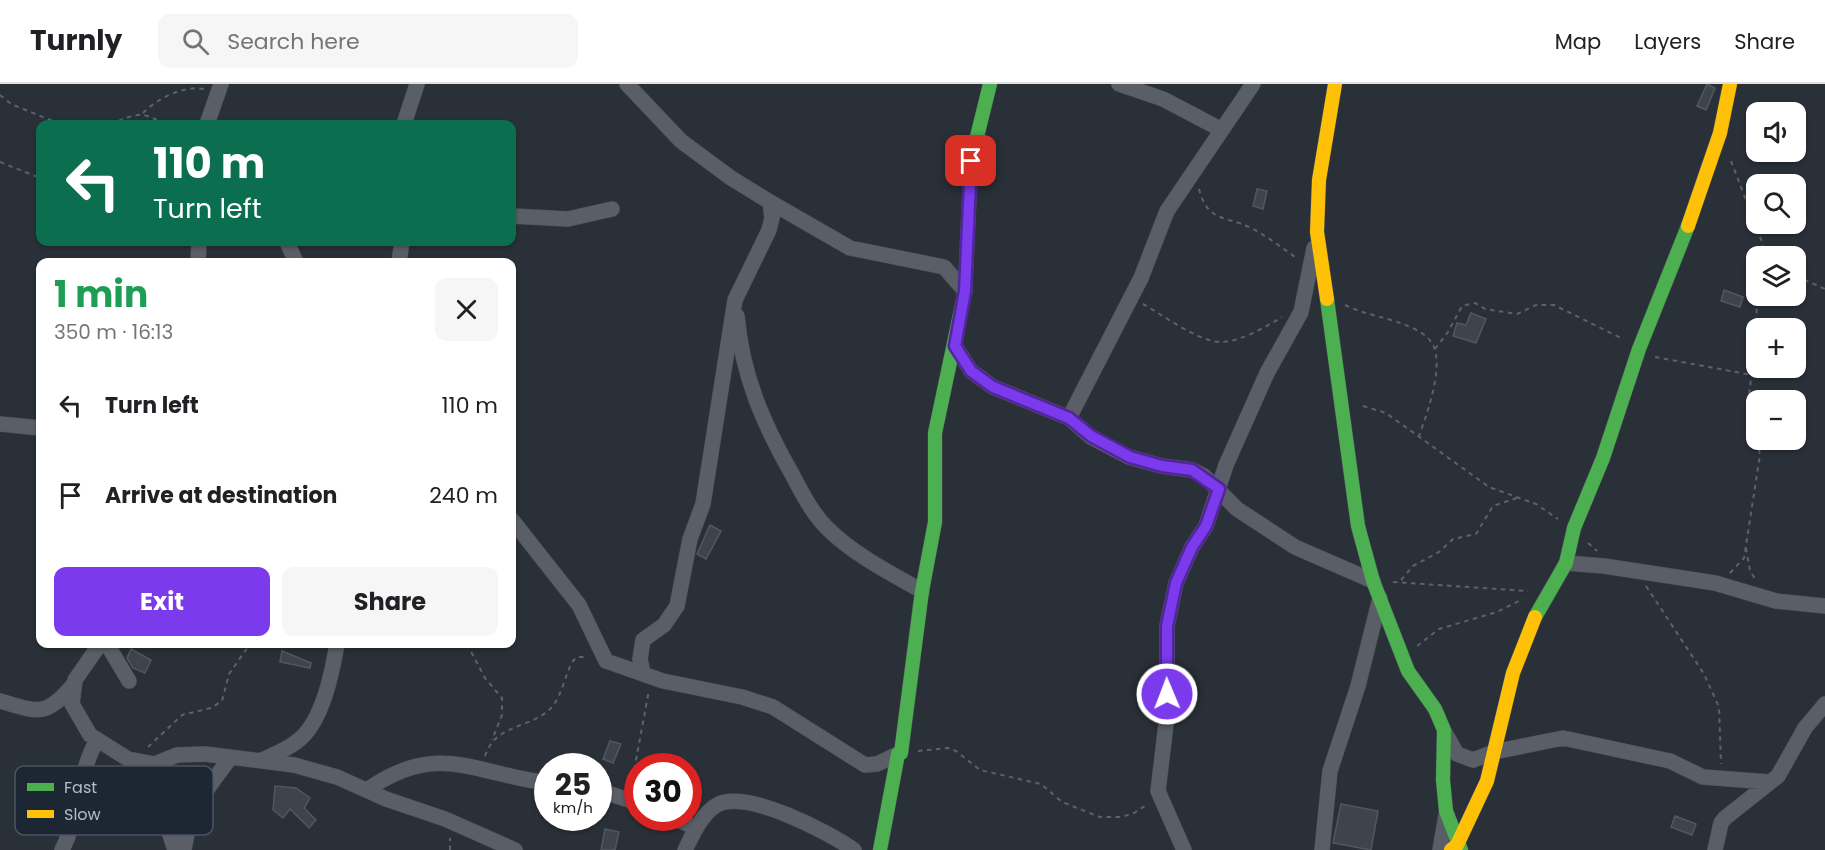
<!DOCTYPE html>
<meta charset="utf-8">
<style>
:root{--surface:#fff;--page:#f6f6f6;--text:#202124;--muted:#757577;--line:#e0e0e0;--accent:#7c3aed}
body{margin:0;font-family:Poppins,sans-serif;background:var(--page);color:var(--text);height:100vh;display:flex;flex-direction:column;font-size:22px;white-space:nowrap}
*{box-sizing:border-box;margin:0}
p{font-size:20px;color:var(--muted)}
.icon{flex:none;width:33px;height:33px;fill:none;stroke:currentColor;stroke-width:2;stroke-linecap:round;stroke-linejoin:round}
.map{position:relative;flex:1;overflow:hidden}
.side{position:absolute;left:36px;top:174px;width:480px;height:390px;display:flex;flex-direction:column;background:var(--surface);border-radius:12px;box-shadow:0 2px 4px #0004}
.side>*{flex:none}
.guide{position:absolute;left:36px;top:36px;width:480px;height:126px;border-radius:12px;box-shadow:0 2px 4px #0004;background:#0b6e4f;color:#fff;overflow:hidden}
.buttons{position:absolute;left:1746px;top:18px;display:grid;gap:12px}
.buttons a{display:grid;place-items:center;width:60px;height:60px;border-radius:12px;background:var(--surface);box-shadow:0 2px 4px #0004;font-size:30px}
.speed{position:absolute;left:534px;top:669px;display:flex;gap:12px;font-size:30px;font-weight:700;text-align:center}
.speed>*{display:grid;place-content:center;width:78px;height:78px;border-radius:50%;background:var(--surface);box-shadow:0 2px 4px #0004;line-height:1}
.speed small{font-size:15px;font-weight:400}
.speed .limit{border:9px solid #d22;background:#fff;color:#111}
.pin{position:absolute;display:grid;place-items:center;width:51px;height:51px;color:#fff;margin:-26px;border-radius:12px;box-shadow:0 3px 9px #0006}
.me{position:absolute;width:66px;margin:-33px;rotate:359deg;stroke-linejoin:round;filter:drop-shadow(0 0 4px #0008)}
.turn{display:flex;align-items:center;gap:21px;height:126px;padding:0 18px;font-size:27px}
.turn .icon{width:78px;height:78px;stroke-width:2.5}
.turn b{display:block;font-size:42px;line-height:51px}
.round{display:grid;place-items:center;flex:none;width:63px;height:63px;border-radius:12px;background:var(--page)}
.summary{display:flex;align-items:center;justify-content:space-between;height:102px;padding:0 18px}
h1{font-size:36px;font-weight:700;line-height:45px;color:#1e9e55}
.primary-button{display:flex;gap:12px;margin-top:auto;padding:12px 18px}
.primary-button a{flex:1;height:69px;border-radius:12px;background:var(--accent);color:#fff;font-size:24px;font-weight:700;line-height:69px;text-align:center}
.primary-button a+a{background:var(--page);color:var(--text)}
ul{padding:0;list-style:none}
li{display:flex;align-items:center;gap:18px;height:90px;padding:0 18px}
li div{flex:1}
li b{display:block;font-size:22px}
li em{font-style:normal}
header{display:flex;align-items:center;gap:36px;box-sizing:border-box;height:84px;padding:0 30px;background:var(--surface);border-bottom:2px solid var(--line)}
header strong{font-size:28px}
nav{display:flex;gap:33px;margin-inline-start:auto;font-size:21px}
.search{width:420px;height:54px;background:var(--page);display:flex;align-items:center;gap:15px;box-sizing:border-box;padding:0 21px;border-radius:12px;color:var(--muted);font-size:22px}
.map>svg:first-child{display:block}
</style>
<header>
<strong>Turnly</strong>
<div class="search"><svg class="icon" aria-label="search" viewBox="0 0 24 24"><circle cx="10" cy="10" r="6"/><path d="M15 15l6 6"/></svg>Search here</div>
<nav><a>Map</a><a>Layers</a><a>Share</a></nav>
</header>
<div class="map">
<svg width="1825" height="766" viewBox="0 0 1825 766">
<rect width="100%" height="100%" fill="#2a3038"/>
<path fill="#3f444c" stroke="#52575f" stroke-width="1.5" d="M1707 0 1715 4 1706 26 1697 22Z
M1257 105 1267 107 1263 125 1253 122Z
M1724 206 1743 213 1740 223 1721 217Z
M1471 229 1486 235 1476 259 1453 252 1457 239 1466 241Z
M710 441 721 447 706 475 697 470Z
M131 565 151 576 145 589 133 584 127 574Z
M282 567 311 579 310 584 280 578Z
M610 657 621 660 613 679 603 675Z
M275 702 296 704 310 714 304 724 316 736 309 744 290 725 283 734 273 726Z
M1341 720 1378 727 1371 766 1333 759Z
M1675 732 1696 740 1692 751 1671 743Z
M605 745 619 748 615 766H601Z"/>
<g fill="none" stroke-linecap="round" stroke-linejoin="round">
<g stroke="#484c55" stroke-width="16">
<path id="street" d="M627 0 681 57 731 94 770 118 850 164 944 183 965 207
M1119 0 1163 15 1222 46
M207 40 221 0
M404 40 417 0
M512 132 568 135 612 125
M287 158 296 178
M198 178 199 158
M399 178 402 158
M737 232C742 291 763 339 792 390 802 409 812 429 827 444 853 470 890 489 922 507
M955 262 971 287 993 303 1069 334 1091 353 1129 373 1162 382 1192 386 1204 392 1237 425 1295 463 1373 497
M1069 334 1141 194 1167 127 1253 0
M0 340 40 344
M512 436 579 521 606 577 663 597 742 613 773 623 865 681 877 680 898 670
M1566 479 1604 482 1715 499 1776 517 1825 522
M100 560 75 596 72 620 90 651 128 675 155 680 177 671 205 670 294 681 337 693 386 715 445 735 515 766
M107 560 129 597
M643 589 640 575 643 556 664 541 677 522 690 455 703 420 735 216 769 146 772 134 770 118
M0 617C39 628 45 634 74 600
M1445 649 1457 670 1473 676 1494 668 1563 654 1670 677 1703 693 1769 698
M132 676 155 706 175 766
M262 676C275 670 289 665 300 655 323 635 332 589 337 560
M367 706C438 656 474 690 548 699
M598 706 638 719
M674 734 696 744
M62 766C80 731 77 691 97 656
M184 766C190 724 206 706 231 673
M685 766C692 752 702 729 717 721 745 704 830 749 854 766
M1184 766 1158 707 1167 632V542L1176 499 1192 463 1206 442 1226 381 1267 289 1301 228 1314 164
M1322 766 1330 687 1358 602 1380 514
M1440 766 1446 731
M1715 766 1721 739 1725 734 1778 692 1805 644 1825 620"/>
</g>
<g stroke="#484c55" stroke-width="15">
<path id="fast" d="M1327 215 1358 442 1373 497 1408 587 1435 625 1444 646 1443 696 1446 727 1461 766
M1535 533 1566 479 1574 444 1603 374 1639 265 1688 142
M880 766 898 670 901 669 922 507 935 438V349L965 207 971 77 990 0"/>
</g>
<g stroke="#484c55" stroke-width="15">
<path id="slow" d="M1688 142 1720 49 1730 0
M1327 215 1317 148 1319 96 1335 0
M1451 766 1457 761 1487 697 1513 589 1535 533"/>
</g>
<path stroke="#5c6268" stroke-width="2" stroke-dasharray="4.5 4.5" stroke-linecap="butt" d="M0 11 11 20 60 40
M143 29C157 15 183 1 204 5
M110 40C136 31 139 25 164 40
M1731 77 1762 158 1764 172
M0 78 40 94
M1199 105C1208 139 1225 131 1251 144 1267 152 1282 164 1298 175
M1796 192 1825 205
M1143 220C1163 231 1200 259 1222 258 1241 257 1266 243 1282 233
M1345 221C1365 231 1387 233 1408 242 1417 246 1428 251 1433 261 1444 283 1427 330 1419 352
M1435 265 1448 248 1462 222 1475 219 1485 225 1517 230 1536 221H1554L1623 255
M1655 273 1752 291
M1363 322 1386 329 1489 403 1536 420 1558 435
M1756 354C1742 314 1753 298 1756 258 1757 243 1756 227 1757 212
M1588 459 1597 467
M1746 464 1750 487 1756 496
M1730 489 1744 474 1760 371 1757 356
M1401 496 1413 482 1439 468 1453 455 1476 450 1493 422 1517 414
M1393 498 1528 507
M1646 502 1704 590 1719 623 1721 680
M467 560 485 594 502 614V631L492 656
M1417 562 1439 545 1497 528 1523 515
M148 663 182 631 211 624 222 617 229 590 250 560
M918 667 948 664 956 667 980 686 1041 700 1062 718 1100 733H1121L1134 729 1148 720
M485 672C495 641 526 645 548 627 562 615 564 592 573 577L577 573H587
M631 703 649 606
M450 766V754"/>
<use href="#street" stroke="#5a5e66" stroke-width="15"/>
<use href="#fast" stroke="#4caf50" stroke-width="14"/>
<use href="#slow" stroke="#ffc107" stroke-width="14"/>
</g>
<g fill="none" stroke-linecap="round" stroke-linejoin="round">
<g stroke="#51269a" stroke-width="15">
<path id="route" d="M971 77 965 207 955 262 971 287 993 303 1069 334 1091 352 1130 373 1162 382 1192 386 1219 405 1206 442 1192 463 1176 499 1167 542V610"/>
</g>
<use href="#route" stroke="#7c3aed" stroke-width="10"/>
</g>
<rect x="15" y="682" width="198" height="69" rx="9" fill="#1d2633" stroke="#4a5360" stroke-width="1.5"/>
<rect x="27" y="699" width="27" height="8" fill="#4caf50"/>
<rect x="27" y="726" width="27" height="8" fill="#ffc107"/>
<g font-size="16" fill="#b4bcc9">
<text x="64" y="709">Fast</text>
<text x="64" y="736">Slow</text>
</g>
</svg>
<div class="buttons">
<a><svg class="icon" aria-label="sound" viewBox="0 0 24 24"><path d="M4 9h4l5-4v14l-5-4H4zM17 9q2 3 0 6"/></svg></a>
<a><svg class="icon" aria-label="search" viewBox="0 0 24 24"><circle cx="10" cy="10" r="6"/><path d="M15 15l6 6"/></svg></a>
<a><svg class="icon" aria-label="layers" viewBox="0 0 24 24"><path d="M12 4l9 5-9 5-9-5zM3 14l9 5 9-5"/></svg></a>
<a>+</a>
<a>−</a>
</div>
<div class="speed"><div>25<small>km/h</small></div><div class="limit">30</div></div>
<div class="pin" style="left:971px;top:77px;background:#d93025"><svg class="icon" aria-label="arrive" viewBox="0 0 24 24"><path d="M6 21V4h12l-3 4 3 4H6"/></svg></div>
<svg class="me" style="left:1167px;top:610px" viewBox="-20 -20 40 40"><circle r="17" fill="#7c3aed" stroke="#fff" stroke-width="3"/><path d="M0-11L8 9 0 5-8 9z" fill="#fff"/></svg>
<div class="guide">
<div class="turn"><svg class="icon" aria-label="left" viewBox="0 0 24 24"><path d="M17 20v-9H6M10 6l-5 5 5 5"/></svg><div><b>110 m</b>Turn left</div></div>
</div>
<section class="side">
<div class="summary"><div><h1>1 min</h1><p>350 m · 16:13</p></div><a class="round"><svg class="icon" aria-label="close" viewBox="0 0 24 24"><path d="M6 6l12 12M18 6L6 18"/></svg></a></div>
<ul>
<li><svg class="icon" aria-label="left" viewBox="0 0 24 24"><path d="M17 20v-9H6M10 6l-5 5 5 5"/></svg><div><b>Turn left</b></div><em>110 m</em></li>
<li><svg class="icon" aria-label="arrive" viewBox="0 0 24 24"><path d="M6 21V4h12l-3 4 3 4H6"/></svg><div><b>Arrive at destination</b></div><em>240 m</em></li>
</ul>
<div class="primary-button"><a>Exit</a><a>Share</a></div>
</section>
</div>
